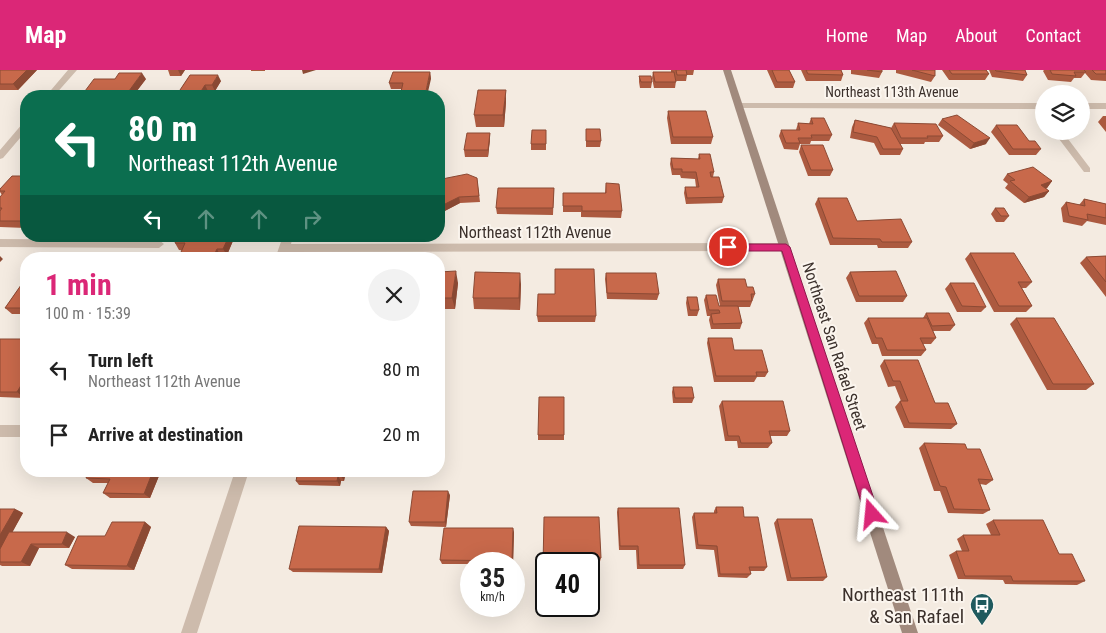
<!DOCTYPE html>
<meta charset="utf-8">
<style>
:root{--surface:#fff;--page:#f2f2f2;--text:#222;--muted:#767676;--accent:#db2777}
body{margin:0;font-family:"Roboto Condensed",sans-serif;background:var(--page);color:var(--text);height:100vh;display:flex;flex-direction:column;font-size:19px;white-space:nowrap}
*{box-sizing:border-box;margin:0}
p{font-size:16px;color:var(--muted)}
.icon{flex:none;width:28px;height:28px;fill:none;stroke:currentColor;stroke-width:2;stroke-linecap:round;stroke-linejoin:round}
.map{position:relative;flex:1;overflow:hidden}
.panel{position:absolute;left:20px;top:182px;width:425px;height:225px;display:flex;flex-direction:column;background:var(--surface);border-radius:20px;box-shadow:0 5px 20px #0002}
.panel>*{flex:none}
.banner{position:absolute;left:20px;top:20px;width:425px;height:152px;border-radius:20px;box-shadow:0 5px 20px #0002;background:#0b6e4f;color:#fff;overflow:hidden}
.fabs{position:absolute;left:1035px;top:15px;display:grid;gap:10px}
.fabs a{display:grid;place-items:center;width:55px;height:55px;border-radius:50%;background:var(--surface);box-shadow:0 5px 20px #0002;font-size:25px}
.speed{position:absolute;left:460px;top:482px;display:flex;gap:10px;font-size:25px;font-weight:700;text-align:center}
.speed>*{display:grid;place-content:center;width:65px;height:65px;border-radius:50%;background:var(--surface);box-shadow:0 5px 20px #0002;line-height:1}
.speed small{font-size:12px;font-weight:400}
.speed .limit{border:2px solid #111;border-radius:8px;background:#fff;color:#111}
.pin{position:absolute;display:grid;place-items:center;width:42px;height:42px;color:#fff;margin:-21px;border:2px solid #fff;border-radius:50%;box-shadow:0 1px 5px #0007}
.me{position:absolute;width:55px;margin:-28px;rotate:342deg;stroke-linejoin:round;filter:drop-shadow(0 0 4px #0008)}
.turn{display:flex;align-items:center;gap:18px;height:105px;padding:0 25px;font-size:22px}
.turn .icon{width:65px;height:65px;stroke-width:2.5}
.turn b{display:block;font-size:35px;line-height:42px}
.lanes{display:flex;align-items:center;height:48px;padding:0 25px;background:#0003;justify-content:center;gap:25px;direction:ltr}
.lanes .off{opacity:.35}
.round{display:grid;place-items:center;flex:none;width:52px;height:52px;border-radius:26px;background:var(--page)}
.overview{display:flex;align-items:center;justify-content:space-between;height:85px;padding:0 25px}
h1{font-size:30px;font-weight:700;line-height:38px;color:var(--accent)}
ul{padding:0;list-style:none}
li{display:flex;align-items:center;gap:15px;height:65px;padding:0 25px}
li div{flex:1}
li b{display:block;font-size:19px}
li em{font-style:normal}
header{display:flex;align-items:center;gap:30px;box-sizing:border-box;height:70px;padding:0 25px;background:var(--accent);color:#fff}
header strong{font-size:24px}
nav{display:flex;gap:28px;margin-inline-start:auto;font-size:18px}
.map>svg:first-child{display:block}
</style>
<header>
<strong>Map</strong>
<nav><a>Home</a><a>Map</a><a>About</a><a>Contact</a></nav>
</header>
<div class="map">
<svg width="1106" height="563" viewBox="0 0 1106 563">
<rect width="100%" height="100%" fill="#f4ebe1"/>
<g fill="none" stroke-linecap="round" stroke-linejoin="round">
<path fill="#cdbbac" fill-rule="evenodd" d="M0 355H26V367H0Z"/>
<path fill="#cdbbac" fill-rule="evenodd" d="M68 0H77L54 26H46Z
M239 21H340L344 24 343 26H236V22Z
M736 33H1044V39L739 38 736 37Z
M1081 33H1106V39H1081Z
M26 52V61L3 88 0 89V80L23 53Z
M1053 61H1062L1090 98V102H1084Z
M283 166H293L291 174 785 173 790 177 785 181 288 182 286 189H275Z
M0 169 159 170 164 174 159 178 0 177Z
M235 401H249L197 563H181Z"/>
<path fill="#a18a7d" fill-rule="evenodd" d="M723 0H731L918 563H902Z"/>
</g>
<path fill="#ac5a40" d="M0 0H37L18 20H0Z
M168 0H185L181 6H170Z
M251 0H265V1H251Z
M671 0H694L693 5H687L686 11H676L675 18H654L652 8 653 2H671Z
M767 0H789L795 12 793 18H775Z
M801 0H841L843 5 841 11H806Z
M851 0H882V2L879 8 851 4Z
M896 0H935V6L931 12 896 3Z
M942 0H986L989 4 985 10H949Z
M989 0H1025L1027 5 1023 11 992 7Z
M1044 0H1106V11L1091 10 1085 3 1081 8H1074L1071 12 1048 10 1043 1Z
M430 2 431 9 402 19H391L389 13Z
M190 5 221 11 215 21H208L205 26H176Z
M639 6 652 12 651 18H640L639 12Z
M146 9 133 26H88L85 21Z
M506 32 504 57H476L474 45Z
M668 41 713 67 711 74H671L667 48Z
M1103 46H1106V62L1098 52Z
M811 48 832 65 829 71H811L810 74H800L798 80 784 79 779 66 781 60H796L798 53 809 54Z
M942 49 986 74 970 79 938 55Z
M855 50 891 58 894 53 943 66 939 72H925L924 74H900L903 79 900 85H880L874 73 850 68 852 57Z
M996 55 1029 71 1041 79 1036 85H1009L991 62Z
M586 59 601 71 600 77H586Z
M546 60V80H531V74Z
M490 63V69L488 87H465L464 80Z
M801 75 833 100 830 106H808L799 82Z
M699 84 714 102 713 107 724 127 722 133 686 134 684 123 685 117H696L695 109 681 108 680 105H672L670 94 671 88 698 89Z
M1007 104 1052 111 1047 118H1046L1049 121 1044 127 1024 133 1005 118 1008 114 1003 110Z
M26 106V158L0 157V127L2 125 0 122V119Z
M477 108 480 132 460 133 439 144V110Z
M606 113 622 141 621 148 581 147V142H563V123H605Z
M554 118 553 145 497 144 496 138Z
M818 128 857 151 912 172 908 178H878L877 175H830L815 134Z
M1084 129 1106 134V155L1087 151 1082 156 1063 152 1061 138 1066 132 1079 135Z
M995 138 1009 146 1004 152H996L991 144Z
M235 166 227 185H220L179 180 175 173Z
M970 183 1032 212 1026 218H1022L1032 236 1026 242H994L965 189Z
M1106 186V227L1080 193 1086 187Z
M439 202 458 213 455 239H439Z
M850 202 907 226 903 232H856L846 208Z
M606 203 659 224 657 230 607 229 605 209Z
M26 208V244H12L5 238Z
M718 209 747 217 755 224 750 237H738L742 253 740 259H711L709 250 710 246H707L704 230 706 225 719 236H720L716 215Z
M950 213 986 237 981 242H957L945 219Z
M521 214 520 240 474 239 473 228Z
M687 227 699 240 697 246H688L686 233Z
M926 243 955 255 950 261H933L936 268 931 274H923L926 280 921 286H882L878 274H872L864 253 868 248H923Z
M537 246H596L595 252H538Z
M1016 248 1094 314 1086 320H1047L1010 254Z
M708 268 734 280 768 302 765 307H757L754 312H714L707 273Z
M0 269 24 328 0 327Z
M884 290 935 333 957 354 951 359 904 358 895 337 900 331H901L895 316 888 317 880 296Z
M673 317 694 328 692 333H673L672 322Z
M564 327V370H538V365Z
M722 331 790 361 787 366H770L772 373 768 378H738L737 371H725L719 336Z
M924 373 967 379 993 410 986 415 980 414 990 440 983 444 948 443 940 421H934L919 378Z
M89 401H161L150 428H110L103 423 108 413H93L86 408Z
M346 401 344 411H341L340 416 299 415 296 411Z
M450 425 446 457 411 456 409 452Z
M716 437 744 447 767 497 764 501H750L751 504 747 508 718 507 714 480 696 479 692 447 694 443H714V441Z
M618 438 685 495 683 499H637L636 480H619L617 442Z
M0 439H15L23 443 12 462 75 467 69 478H39L30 496H2L0 495Z
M544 447 601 488 599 495H589V494H546V503H544Z
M777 449 827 507 823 511H787L774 453Z
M993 450 1059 484 1085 511 1077 515 1005 514 1003 510 958 509 949 485 956 481H962L957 469 963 465H991L986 454Z
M145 452 151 457 134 500 72 499 65 495 105 466Z
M386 457 389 461 382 503 293 502 289 499Z
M514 462 513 494H442L440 490Z"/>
<path fill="#8c4a34" d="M27 0H37L18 20 13 14Z
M178 0H185L181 6Z
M302 0H316L303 4Z
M430 2 431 9 427 26H425Z
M142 3 146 9 133 26H132L129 21Z
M218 5 221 11 215 21 212 15Z
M205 15 208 21 205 26H198Z
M506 20V32L504 57 503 45Z
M490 63V69L488 87V80Z
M990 68 986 74 970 79 974 73Z
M1052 111 1047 118 1036 121 1041 115Z
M1049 121 1044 127 1024 133 1029 127Z
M459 127 460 133 439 144V137Z
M229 166H235L227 185 223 179Z
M217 179 220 185 219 189H212Z
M0 186 3 189 0 192Z
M456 201 458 213 455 239 452 228Z
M520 203 521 214 520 240 519 228Z
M26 307V324L24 328 17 322Z
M153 401H161L150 428 144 424Z
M342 401H346L344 411 341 406Z
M338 406 341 411 340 416 337 411Z
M448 421 450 425 446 457 445 452Z
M15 439 23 443 0 485V465Z
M145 452 151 457 134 500 127 496Z
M386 457 389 461 382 503 379 499Z
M513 458 514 462 513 494 512 491Z
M67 462 75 467 69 478 62 474Z
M31 474 39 478 30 496 21 492Z"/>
<path fill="#c8694b" stroke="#8c4a34" d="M0 0H27L13 14H0Z
M676 0H686L687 5H677Z
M772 0H789L795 12H777Z
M806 0H841L843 5 808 4Z
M867 0H882V2Z
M912 0H935V6Z
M949 0H986L989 4H952Z
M995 0H1025L1027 5 996 1Z
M1050 0H1084L1086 2H1074L1076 6 1052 4Z
M1092 0H1106V4H1096Z
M393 2H430L425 26H400L403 13H389Z
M653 2H674L676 12H655Z
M119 3H142L129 21H85L94 9H115Z
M190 5H218L212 15H205L198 26H176Z
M639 6H651L652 12H641Z
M478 20H506L503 45H474Z
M668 41H706L713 67H673Z
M957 45 990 68 974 73 942 49Z
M811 48H824L832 65H811L812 68H798L800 73H786L781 60H800L798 53 813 54Z
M855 50 891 58 903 79H883L877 67 853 62Z
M894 53 936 54 943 66H927L928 68H901Z
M996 55H1017L1029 71H1035L1041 79H1013Z
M586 59H600L601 71H586Z
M532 60H546V74H531Z
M467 63H490L488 80H464Z
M801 75H823L833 100H811Z
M699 84H710L714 102H710L711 107H719L724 127 687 128 685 117H699L696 102H682V99H673L671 88 700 89Z
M1033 97 1052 111 1041 115 1049 121 1029 127 1010 111 1015 110 1007 104Z
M467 104 477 108 479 126 459 127 439 137V110L447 108Z
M12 106H26V112L23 117H26V132L22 137H26V151H0V141L2 138H0V127L5 121H0V119Z
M606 113 619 114 622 141H582V136H563V123H606Z
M498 118H554L553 138H496Z
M818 128H847L857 151 901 149 912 172H882L880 169 833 168Z
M1084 129 1106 134V148L1087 144 1088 150 1069 146 1066 132 1085 136Z
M995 138H1004L1009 146H1001Z
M178 166H229L223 179H217L212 189H220H178L185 173H175Z
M970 183H1014L1032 212H1018L1032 236H999Z
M1106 186V212L1086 187Z
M555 199H594L596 246H537L538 224H555Z
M456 201 452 228H439V202Z
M896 201 907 226H859L850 202Z
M475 202 520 203 519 228H473Z
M606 203H656L659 224 607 223Z
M26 208V238H5Z
M718 209H745L747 217H753L755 224H751L752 231H722Z
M950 213H974L986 237 962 236Z
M706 225H716L719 236H738L742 253 713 254 711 244 720 243 719 240H709Z
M687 227H697L699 240H690Z
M926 243H949L955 255 932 256Z
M868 248H927L936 268H920L926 280H887L882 268H876Z
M1016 248H1054L1094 314H1053Z
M708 268H732L734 280H762L768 302H756L757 306H716Z
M0 269H26V307L17 322H0Z
M884 290H918L935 333H948L957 354 909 353 900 331H908L900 311H893Z
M673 317H692L694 328H675Z
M539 327H564V365H538Z
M722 331H783L790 361H769L772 373H741L739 366H728Z
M924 373 965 374 967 379H980L993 410 978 409 990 440 954 439 946 417 940 416Z
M89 401H153L144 424 103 423 110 409 86 408Z
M298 401H342L341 406H338L337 411H296Z
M413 421H448L445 452H409Z
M716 437H743L744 447H758L767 497H749L751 504H720L717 476 698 475 694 443H717Z
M618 438H679L685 495H639L638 476H620Z
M0 439H15L0 465Z
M544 447H599L601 488H582L583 494H546V496H543Z
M777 449H812L827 507 791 508Z
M993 450H1043L1059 484H1072L1085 511H1013L1011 506H965L956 481H969L963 465H1000Z
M112 452H145L127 496 65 495 78 466H105Z
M299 456 386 457 379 499H289Z
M444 458H513L512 491 440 490Z
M9 462H67L62 474H31L21 492H0V479Z"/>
<path fill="#db2777" stroke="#8e194d" d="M728 174H786L790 177 879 444 877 449 872 451 867 449 865 444 782 181H728L723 177Z"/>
<defs>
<g id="bus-pin" transform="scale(1.25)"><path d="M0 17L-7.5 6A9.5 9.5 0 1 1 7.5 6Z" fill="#1f5a5e" stroke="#fbf5ee"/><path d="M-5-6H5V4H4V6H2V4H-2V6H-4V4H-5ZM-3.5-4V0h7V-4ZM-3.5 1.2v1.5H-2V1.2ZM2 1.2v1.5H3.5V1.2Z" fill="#fff"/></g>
</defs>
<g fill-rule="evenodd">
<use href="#bus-pin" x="982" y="535"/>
</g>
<g text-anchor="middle" stroke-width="4" stroke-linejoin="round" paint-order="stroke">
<g font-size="14" fill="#3b302b" stroke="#fbf5ee">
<text x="892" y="27">Northeast 113th Avenue</text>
</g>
<g font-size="16" fill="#3b302b" stroke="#fbf5ee">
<text x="535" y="168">Northeast 112th Avenue</text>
<text transform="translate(835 276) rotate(72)" y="6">Northeast San Rafael Street</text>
</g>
<g font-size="19" fill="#3b302b" stroke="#fbf5ee" text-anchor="end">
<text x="964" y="531">Northeast 111th<tspan x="964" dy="22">&amp; San Rafael</tspan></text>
</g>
</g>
</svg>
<div class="fabs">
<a><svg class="icon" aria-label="layers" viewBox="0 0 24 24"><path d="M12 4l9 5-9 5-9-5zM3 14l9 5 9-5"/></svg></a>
</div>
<div class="speed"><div>35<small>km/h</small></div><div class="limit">40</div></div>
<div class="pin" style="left:728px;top:177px;background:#d93025"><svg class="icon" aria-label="arrive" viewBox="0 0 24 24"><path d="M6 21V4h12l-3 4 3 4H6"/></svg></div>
<svg class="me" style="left:872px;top:444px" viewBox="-20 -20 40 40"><path d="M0-17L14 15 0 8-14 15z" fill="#db2777" stroke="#fff" stroke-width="4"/></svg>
<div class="banner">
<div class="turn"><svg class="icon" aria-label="left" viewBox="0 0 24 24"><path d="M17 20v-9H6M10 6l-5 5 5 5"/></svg><div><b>80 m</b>Northeast 112th Avenue</div></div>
<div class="lanes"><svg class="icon" aria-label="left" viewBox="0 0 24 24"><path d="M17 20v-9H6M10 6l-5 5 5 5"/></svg><svg class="icon off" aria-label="ahead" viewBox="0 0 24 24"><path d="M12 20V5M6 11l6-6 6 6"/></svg><svg class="icon off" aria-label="ahead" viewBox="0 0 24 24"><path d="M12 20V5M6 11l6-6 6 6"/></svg><svg class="icon off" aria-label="right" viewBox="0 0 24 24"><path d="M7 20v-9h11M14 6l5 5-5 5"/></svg></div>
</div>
<section class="panel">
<div class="overview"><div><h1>1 min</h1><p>100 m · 15:39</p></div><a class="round"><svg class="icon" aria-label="close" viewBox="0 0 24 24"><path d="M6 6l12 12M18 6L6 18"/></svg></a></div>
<ul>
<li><svg class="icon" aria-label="left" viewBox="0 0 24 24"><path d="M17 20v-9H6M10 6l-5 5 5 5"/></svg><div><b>Turn left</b><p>Northeast 112th Avenue</p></div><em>80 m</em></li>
<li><svg class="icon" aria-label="arrive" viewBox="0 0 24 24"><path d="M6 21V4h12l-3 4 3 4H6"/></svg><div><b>Arrive at destination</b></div><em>20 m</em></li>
</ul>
</section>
</div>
